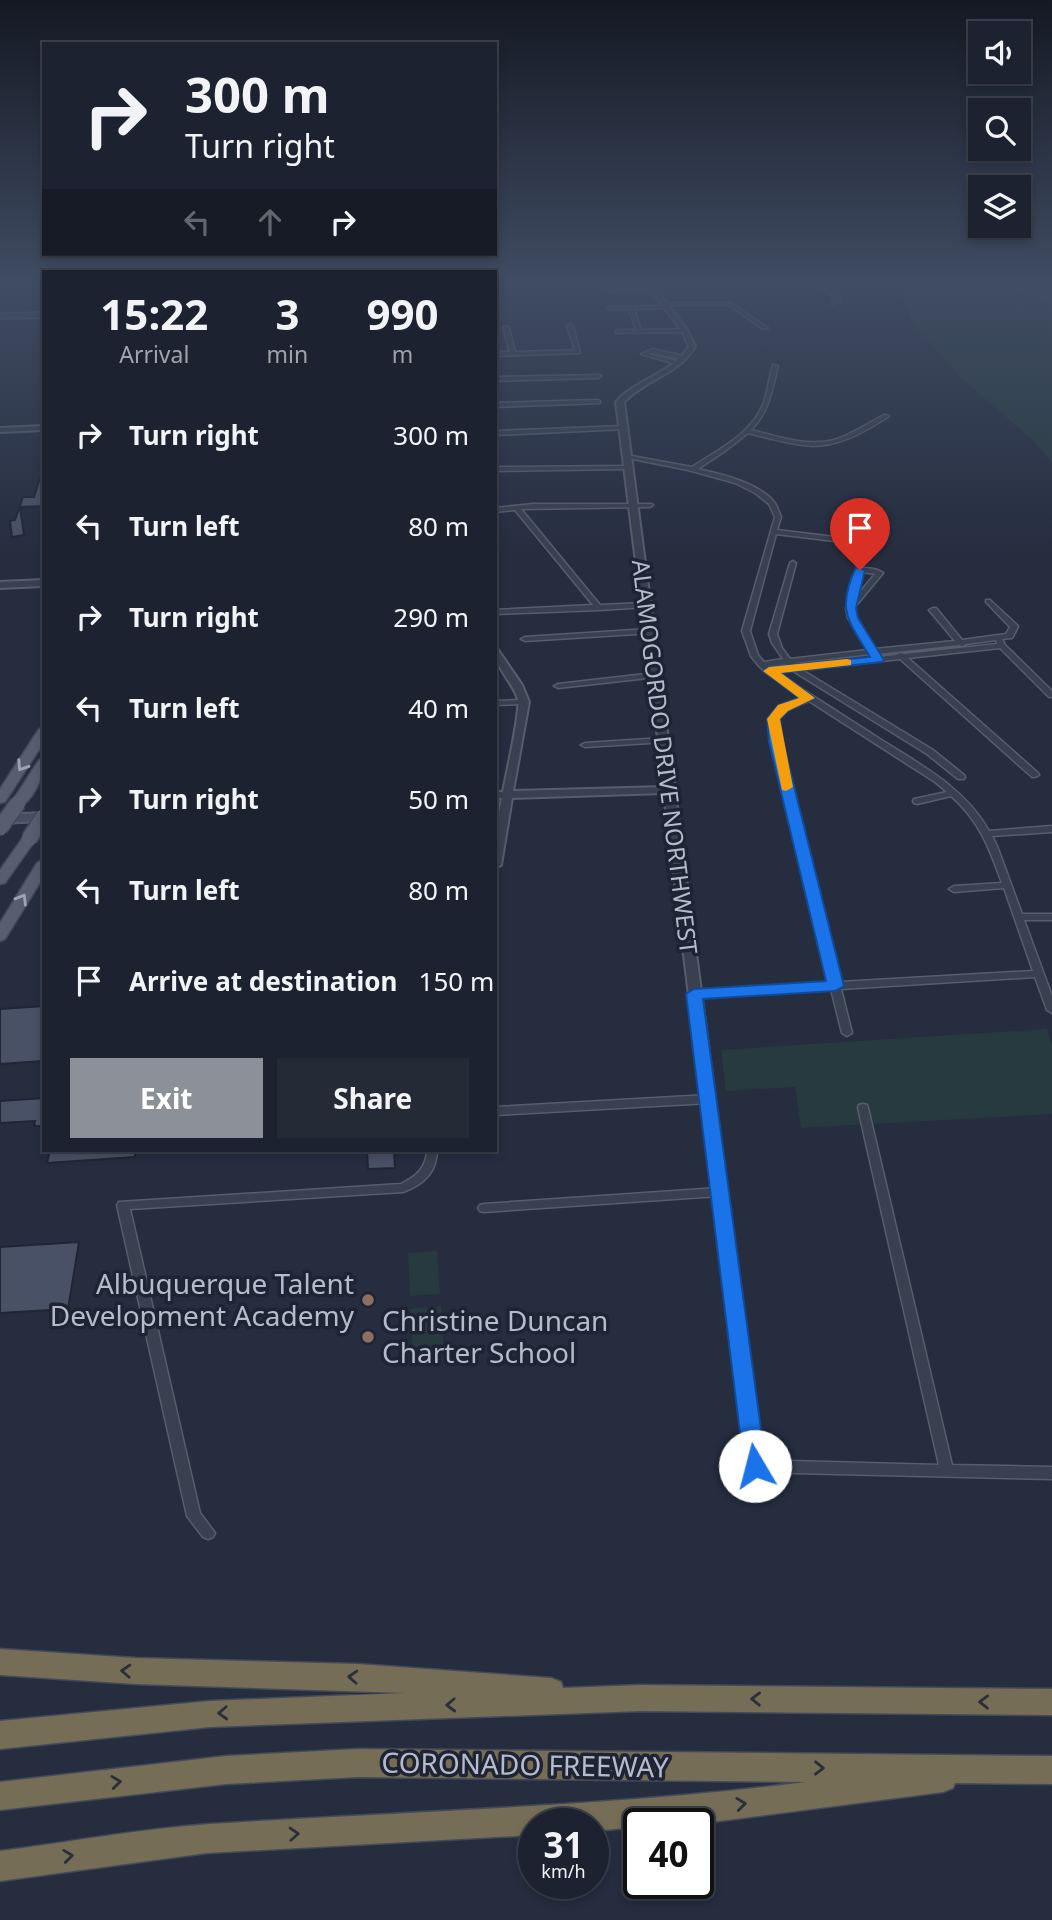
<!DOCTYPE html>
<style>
:root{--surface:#1c222f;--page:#252a37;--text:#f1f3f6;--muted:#a0a4aa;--line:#3a3f4b;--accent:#8c9099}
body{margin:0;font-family:"Noto Sans",sans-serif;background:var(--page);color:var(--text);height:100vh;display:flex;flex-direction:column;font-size:26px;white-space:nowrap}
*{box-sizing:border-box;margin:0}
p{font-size:23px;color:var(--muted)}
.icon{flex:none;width:38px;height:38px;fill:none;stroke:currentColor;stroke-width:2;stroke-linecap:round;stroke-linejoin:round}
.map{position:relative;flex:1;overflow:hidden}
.sheet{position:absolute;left:42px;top:270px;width:455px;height:882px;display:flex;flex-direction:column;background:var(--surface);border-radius:0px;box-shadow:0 4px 10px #0003,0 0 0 2px var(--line)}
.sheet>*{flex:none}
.top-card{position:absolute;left:42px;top:42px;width:455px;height:214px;border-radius:0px;box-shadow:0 4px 10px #0003,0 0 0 2px var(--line);background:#1c222f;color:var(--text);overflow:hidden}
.fabs{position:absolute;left:968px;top:21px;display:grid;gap:14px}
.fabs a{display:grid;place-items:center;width:63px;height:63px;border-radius:0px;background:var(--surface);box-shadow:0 4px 10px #0003,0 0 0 2px var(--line);font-size:35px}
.speed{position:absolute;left:518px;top:1808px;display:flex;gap:14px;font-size:35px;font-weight:700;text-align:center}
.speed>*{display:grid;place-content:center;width:91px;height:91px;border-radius:50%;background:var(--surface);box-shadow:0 4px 10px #0003,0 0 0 2px var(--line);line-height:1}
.speed small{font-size:18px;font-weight:400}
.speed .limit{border:4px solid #111;border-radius:10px;background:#fff;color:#111}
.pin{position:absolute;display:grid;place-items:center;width:60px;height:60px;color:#fff;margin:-72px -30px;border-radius:50% 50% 50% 0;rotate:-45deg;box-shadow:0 0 7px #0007}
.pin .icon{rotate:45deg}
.me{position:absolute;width:77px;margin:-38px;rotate:352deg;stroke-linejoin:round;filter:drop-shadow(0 0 5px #0008)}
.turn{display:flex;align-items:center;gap:24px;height:147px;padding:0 28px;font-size:32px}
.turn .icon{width:91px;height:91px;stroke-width:2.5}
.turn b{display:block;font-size:49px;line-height:60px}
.lanes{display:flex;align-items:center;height:66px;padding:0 28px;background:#0003;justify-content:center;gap:35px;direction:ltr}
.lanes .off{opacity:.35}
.eta{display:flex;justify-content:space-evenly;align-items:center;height:119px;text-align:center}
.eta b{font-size:42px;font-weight:700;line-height:49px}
.primary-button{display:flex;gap:14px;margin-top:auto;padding:14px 28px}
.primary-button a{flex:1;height:80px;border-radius:0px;background:var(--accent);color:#fff;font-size:28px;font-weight:700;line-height:80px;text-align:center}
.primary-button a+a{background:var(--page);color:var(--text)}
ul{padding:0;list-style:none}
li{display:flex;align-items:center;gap:21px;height:91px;padding:0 28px}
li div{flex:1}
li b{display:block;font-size:26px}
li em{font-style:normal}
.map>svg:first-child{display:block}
</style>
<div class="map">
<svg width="1052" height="1920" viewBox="0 0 1052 1920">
<rect width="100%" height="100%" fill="#252d3f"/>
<path fill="#273a40" d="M897 284H1004L1052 304V463L1034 441 958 375 912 322Z
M1047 1029 1052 1045V1114L801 1128 795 1087 726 1091 721 1050Z
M437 1251 440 1294 410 1296 408 1253Z
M441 1306 444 1353 413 1355 410 1309Z"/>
<path fill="#3b4968" d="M1004 284H1052V304Z"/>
<path fill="#495166" stroke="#202636" stroke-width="2" d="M42 472 44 506 20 507 24 535 12 537 10 521 15 520 23 497H34Z
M44 1006V1061L0 1064V1009Z
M44 1098V1126H34L35 1121 0 1123V1101Z
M50 1150H135V1157L47 1163Z
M367 1150H394L395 1168 368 1169Z
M79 1242 68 1309 0 1313V1247Z"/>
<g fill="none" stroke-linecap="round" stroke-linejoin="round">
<g stroke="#575d6d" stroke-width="3">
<path id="minor" d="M820 284H825L841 299V301L832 304V302L836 300Z
M654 289 656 291 610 292 608 291 610 290Z
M664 303H730L768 328 763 329 729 305H662Z
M668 306 666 308 634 309 641 330 685 329 688 331 687 332 616 333V331L618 330H636L629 309H610L608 308 610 307Z
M570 324 573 326 580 353 495 356V352H510L503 328 506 326 509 328 515 352 575 350 567 326Z
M652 349 684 356 687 358 684 360 652 353 649 354 680 362 681 363 678 365 641 354Z
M773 365 778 366C772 390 769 412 751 430 777 436 806 447 834 440 852 435 868 423 884 415L889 416C867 431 840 446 813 446 791 445 769 438 748 433L725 451 698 469C721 474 759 483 774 502 777 506 779 512 781 517L777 530 876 542 879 544 876 546 776 534 750 631 758 655 764 662 783 659 772 643 769 634 790 563 793 561 796 563 777 634 782 648 790 659 868 650 848 618 846 608 857 570C863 566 878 569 883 573L854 608 856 618 875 649 955 641 929 610 933 608H936L962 640 1006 634 1010 627 986 602V600H990L1017 625 1018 627 1012 638 1002 639 1005 645 1052 691V697H1049L1000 648 908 658 1038 773 1039 775 1035 777H1032L900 659 802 670 933 750 964 775 965 777 964 779H958L927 754 793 671 776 672C811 695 846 717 880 739 921 765 965 788 989 831L1052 826V832L992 836 997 846 1022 914H1052V920H1024L1052 996V1013L1047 1010 1035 977 841 989 852 1033 847 1036 842 1033 831 989 694 997 689 994 694 991 830 983 772 742 769 719 780 706 804 697 766 673 759 666 751 656 742 631 775 517 769 504 755 493 735 483 688 470 623 457 626 455 692 467C718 450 753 433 764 402 768 390 769 377 773 365ZM863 572 875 574 857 596ZM996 640 997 644 904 654 900 653 896 655 878 657 877 654 959 645 962 646 966 644ZM870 654 873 658 796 666 794 663ZM786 664 789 667 771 669 768 666ZM809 701 935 782 947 792 914 799 913 801 914 803 917 804 951 796C980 822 989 847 1002 883L954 886 949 889 954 892 1004 888 1033 971 840 982 780 742 777 719 786 710Z
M600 375 601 376 598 378 495 381V377Z
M598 400 600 401V403L495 407V403Z
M624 426 627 428 626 429 495 435V431Z
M629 466 630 467 627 469 495 471V467Z
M533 504H652L653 505 650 507 521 509 600 605 644 603 648 605 647 607 599 610 495 614V610L593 605 515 510 495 512V508Z
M649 629H652V633L525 641 521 639 525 637Z
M654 673 658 675 657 677 558 688 554 686 558 684Z
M524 700H527V704L495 705V701Z
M663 738H666V742L585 747 581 745 585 743Z
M709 1095 713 1096 714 1099 713 1102 709 1103 495 1115V1107Z
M863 1104 867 1105 868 1108 952 1465 1052 1467V1479L755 1472 750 1470 748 1466 750 1462 755 1460 939 1465 858 1108 859 1105Z
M427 1150H437C437 1172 423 1185 403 1192L130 1209 200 1513 215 1533 213 1537 208 1539 203 1537 187 1516 117 1205 119 1202 401 1184C417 1176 426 1168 427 1150Z
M719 1188 723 1189 725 1192 723 1195 719 1196 484 1212 480 1211 478 1208 480 1205 484 1204Z"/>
</g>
<g stroke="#575d6d" stroke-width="4">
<path id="tertiary" d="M646 284H652L687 330 695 346C679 375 645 379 624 402L763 1466 761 1471 755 1473 749 1471 747 1466 664 793 512 798 501 865 495 868V832L502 798H495V792H503C506 775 521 710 518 699 512 681 495 668 495 649L498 650 522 685 529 702 513 791 664 787 616 402C637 378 673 374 689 346L682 331Z
M44 313V317L0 318V314Z
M44 426V430L0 432V428Z
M44 580V586L0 588V582Z"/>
</g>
<g stroke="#575d6d" stroke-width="4">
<path id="secondary" d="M44 813V821L0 823V815Z"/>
</g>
<g stroke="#424858" stroke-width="3">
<path id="primary" d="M44 728V742L5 802 0 803V789L39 729Z
M44 759C44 774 34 802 18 807L13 806 11 803 39 760Z
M29 835 36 839 5 883 0 884V870L24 836Z
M44 859V876L5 939 0 941V923L37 863Z"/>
</g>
<g stroke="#444a5a" stroke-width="3">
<path id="motorway" d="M0 1649 136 1658 357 1664 551 1678 561 1682 563 1688 641 1685 1052 1689V1715L641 1711 210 1727 0 1749V1721L210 1701 404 1693 136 1684 0 1675Z
M358 1749 1052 1756V1784L955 1783 953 1788 943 1792 712 1822 639 1824V1827L593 1831V1824H534V1835L207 1853 0 1881V1851C70 1842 140 1829 210 1824 409 1811 608 1807 806 1782L358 1777 226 1784 0 1810V1782L226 1756Z"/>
</g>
<use href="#minor" fill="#39404f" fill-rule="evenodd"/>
<use href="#tertiary" fill="#39404f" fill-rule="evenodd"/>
<use href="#secondary" fill="#474e62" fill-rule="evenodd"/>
<use href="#primary" fill="#575e6f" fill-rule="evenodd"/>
<use href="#motorway" fill="#756d56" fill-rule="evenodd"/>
<g stroke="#424858" stroke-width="18" stroke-linecap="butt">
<path id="primary-bridge" d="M0 828 18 803
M29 839 44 816"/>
</g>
<use href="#primary-bridge" stroke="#575e6f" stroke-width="15"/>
</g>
<defs><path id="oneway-chevron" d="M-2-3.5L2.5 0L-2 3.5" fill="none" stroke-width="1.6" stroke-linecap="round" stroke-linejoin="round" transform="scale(1.75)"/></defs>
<g stroke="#9ea4b3">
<use href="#oneway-chevron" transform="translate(22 766) rotate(123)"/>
<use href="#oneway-chevron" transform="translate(22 899) rotate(-59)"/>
</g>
<g stroke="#2b2f39">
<use href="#oneway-chevron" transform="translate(126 1671) rotate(-177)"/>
<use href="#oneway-chevron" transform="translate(353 1677) rotate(-177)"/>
<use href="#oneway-chevron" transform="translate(756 1699) rotate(-179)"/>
<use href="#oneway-chevron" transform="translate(984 1702) rotate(-179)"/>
<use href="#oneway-chevron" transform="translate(451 1705) rotate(178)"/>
<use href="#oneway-chevron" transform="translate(223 1713) rotate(178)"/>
<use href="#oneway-chevron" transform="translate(819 1768) rotate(1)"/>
<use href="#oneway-chevron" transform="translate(116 1782) rotate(-7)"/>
<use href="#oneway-chevron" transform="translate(741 1804) rotate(-7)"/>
<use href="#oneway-chevron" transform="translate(294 1834) rotate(-3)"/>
<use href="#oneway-chevron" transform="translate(68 1856) rotate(-7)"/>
</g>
<linearGradient id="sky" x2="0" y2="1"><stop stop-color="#141923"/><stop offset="0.51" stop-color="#404c63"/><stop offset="1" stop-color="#404c63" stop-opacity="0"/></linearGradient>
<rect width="1052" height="553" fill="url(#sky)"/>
<path fill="#1a73e8" stroke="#114b97" stroke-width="2" d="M856 567 865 570 856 608 858 618 884 660 882 662 781 673 815 698 788 711 780 719 783 742 844 986 835 991 703 999 766 1466 763 1473 755 1475 748 1473 744 1466 686 994 694 989 826 981 769 742 767 719 778 705 799 698 763 671 769 667 870 657C848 620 836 610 856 567Z"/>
<path fill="#f59e0b" d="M847 659 851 660V665L781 673 815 698 788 711 780 719 793 787 786 791 782 790 767 719 778 705 799 698 763 671 769 667Z"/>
<g fill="#8d6e63" stroke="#1e2434" stroke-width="2.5">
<circle cx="368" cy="1300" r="7"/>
<circle cx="368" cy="1337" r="7"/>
</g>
<g text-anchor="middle" stroke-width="7" stroke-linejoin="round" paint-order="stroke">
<g font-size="24" fill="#b5bbca" stroke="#1e2434">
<text transform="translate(664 757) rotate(83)" y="8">ALAMOGORDO DRIVE NORTHWEST</text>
</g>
<g font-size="28" fill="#b5bbca" stroke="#1e2434" text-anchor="end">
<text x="354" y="1294">Albuquerque Talent<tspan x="354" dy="32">Development Academy</tspan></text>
<text x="382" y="1331" text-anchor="start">Christine Duncan<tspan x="382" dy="32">Charter School</tspan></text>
</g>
<g font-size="28" fill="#b5bbca" stroke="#1e2434">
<text transform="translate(525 1765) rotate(1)" y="10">CORONADO FREEWAY</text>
</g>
</g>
</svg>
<div class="fabs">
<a><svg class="icon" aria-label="sound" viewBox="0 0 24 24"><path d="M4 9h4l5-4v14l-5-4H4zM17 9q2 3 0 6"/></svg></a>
<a><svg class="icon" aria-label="search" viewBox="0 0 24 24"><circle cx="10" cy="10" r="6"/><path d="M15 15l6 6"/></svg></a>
<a><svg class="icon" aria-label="layers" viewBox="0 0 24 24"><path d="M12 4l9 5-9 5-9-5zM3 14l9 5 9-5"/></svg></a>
</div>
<div class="speed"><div>31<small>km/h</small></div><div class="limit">40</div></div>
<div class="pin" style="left:860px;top:570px;background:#d93025"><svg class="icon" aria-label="arrive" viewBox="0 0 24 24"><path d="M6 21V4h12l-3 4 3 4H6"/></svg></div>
<svg class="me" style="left:755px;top:1466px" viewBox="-20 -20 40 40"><circle r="19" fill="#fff"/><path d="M0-13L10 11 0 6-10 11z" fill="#1a73e8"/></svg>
<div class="top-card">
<div class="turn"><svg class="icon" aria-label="right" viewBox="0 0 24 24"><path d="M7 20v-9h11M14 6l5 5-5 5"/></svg><div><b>300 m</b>Turn right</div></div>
<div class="lanes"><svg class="icon off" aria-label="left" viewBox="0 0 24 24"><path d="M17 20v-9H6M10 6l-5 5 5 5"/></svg><svg class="icon off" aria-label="ahead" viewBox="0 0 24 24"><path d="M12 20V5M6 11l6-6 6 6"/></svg><svg class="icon" aria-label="right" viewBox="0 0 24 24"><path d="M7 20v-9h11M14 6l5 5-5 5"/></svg></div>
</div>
<section class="sheet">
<div class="eta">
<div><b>15:22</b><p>Arrival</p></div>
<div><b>3</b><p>min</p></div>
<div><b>990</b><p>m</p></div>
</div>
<ul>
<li><svg class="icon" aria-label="right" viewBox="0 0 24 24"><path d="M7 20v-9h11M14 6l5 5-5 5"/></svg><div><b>Turn right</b></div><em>300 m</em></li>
<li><svg class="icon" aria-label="left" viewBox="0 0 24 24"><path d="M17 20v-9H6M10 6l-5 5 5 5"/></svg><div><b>Turn left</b></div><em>80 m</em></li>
<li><svg class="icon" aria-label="right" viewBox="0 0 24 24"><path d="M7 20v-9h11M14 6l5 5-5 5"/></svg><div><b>Turn right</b></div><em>290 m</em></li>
<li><svg class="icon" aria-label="left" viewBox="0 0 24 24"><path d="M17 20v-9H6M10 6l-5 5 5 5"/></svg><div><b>Turn left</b></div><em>40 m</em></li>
<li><svg class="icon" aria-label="right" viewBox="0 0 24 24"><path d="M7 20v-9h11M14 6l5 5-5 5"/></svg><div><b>Turn right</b></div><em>50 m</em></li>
<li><svg class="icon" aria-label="left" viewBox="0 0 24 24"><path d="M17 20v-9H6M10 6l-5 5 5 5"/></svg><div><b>Turn left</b></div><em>80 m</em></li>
<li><svg class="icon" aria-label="arrive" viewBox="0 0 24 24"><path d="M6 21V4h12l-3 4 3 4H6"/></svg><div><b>Arrive at destination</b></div><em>150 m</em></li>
</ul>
<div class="primary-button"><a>Exit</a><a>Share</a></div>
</section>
</div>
